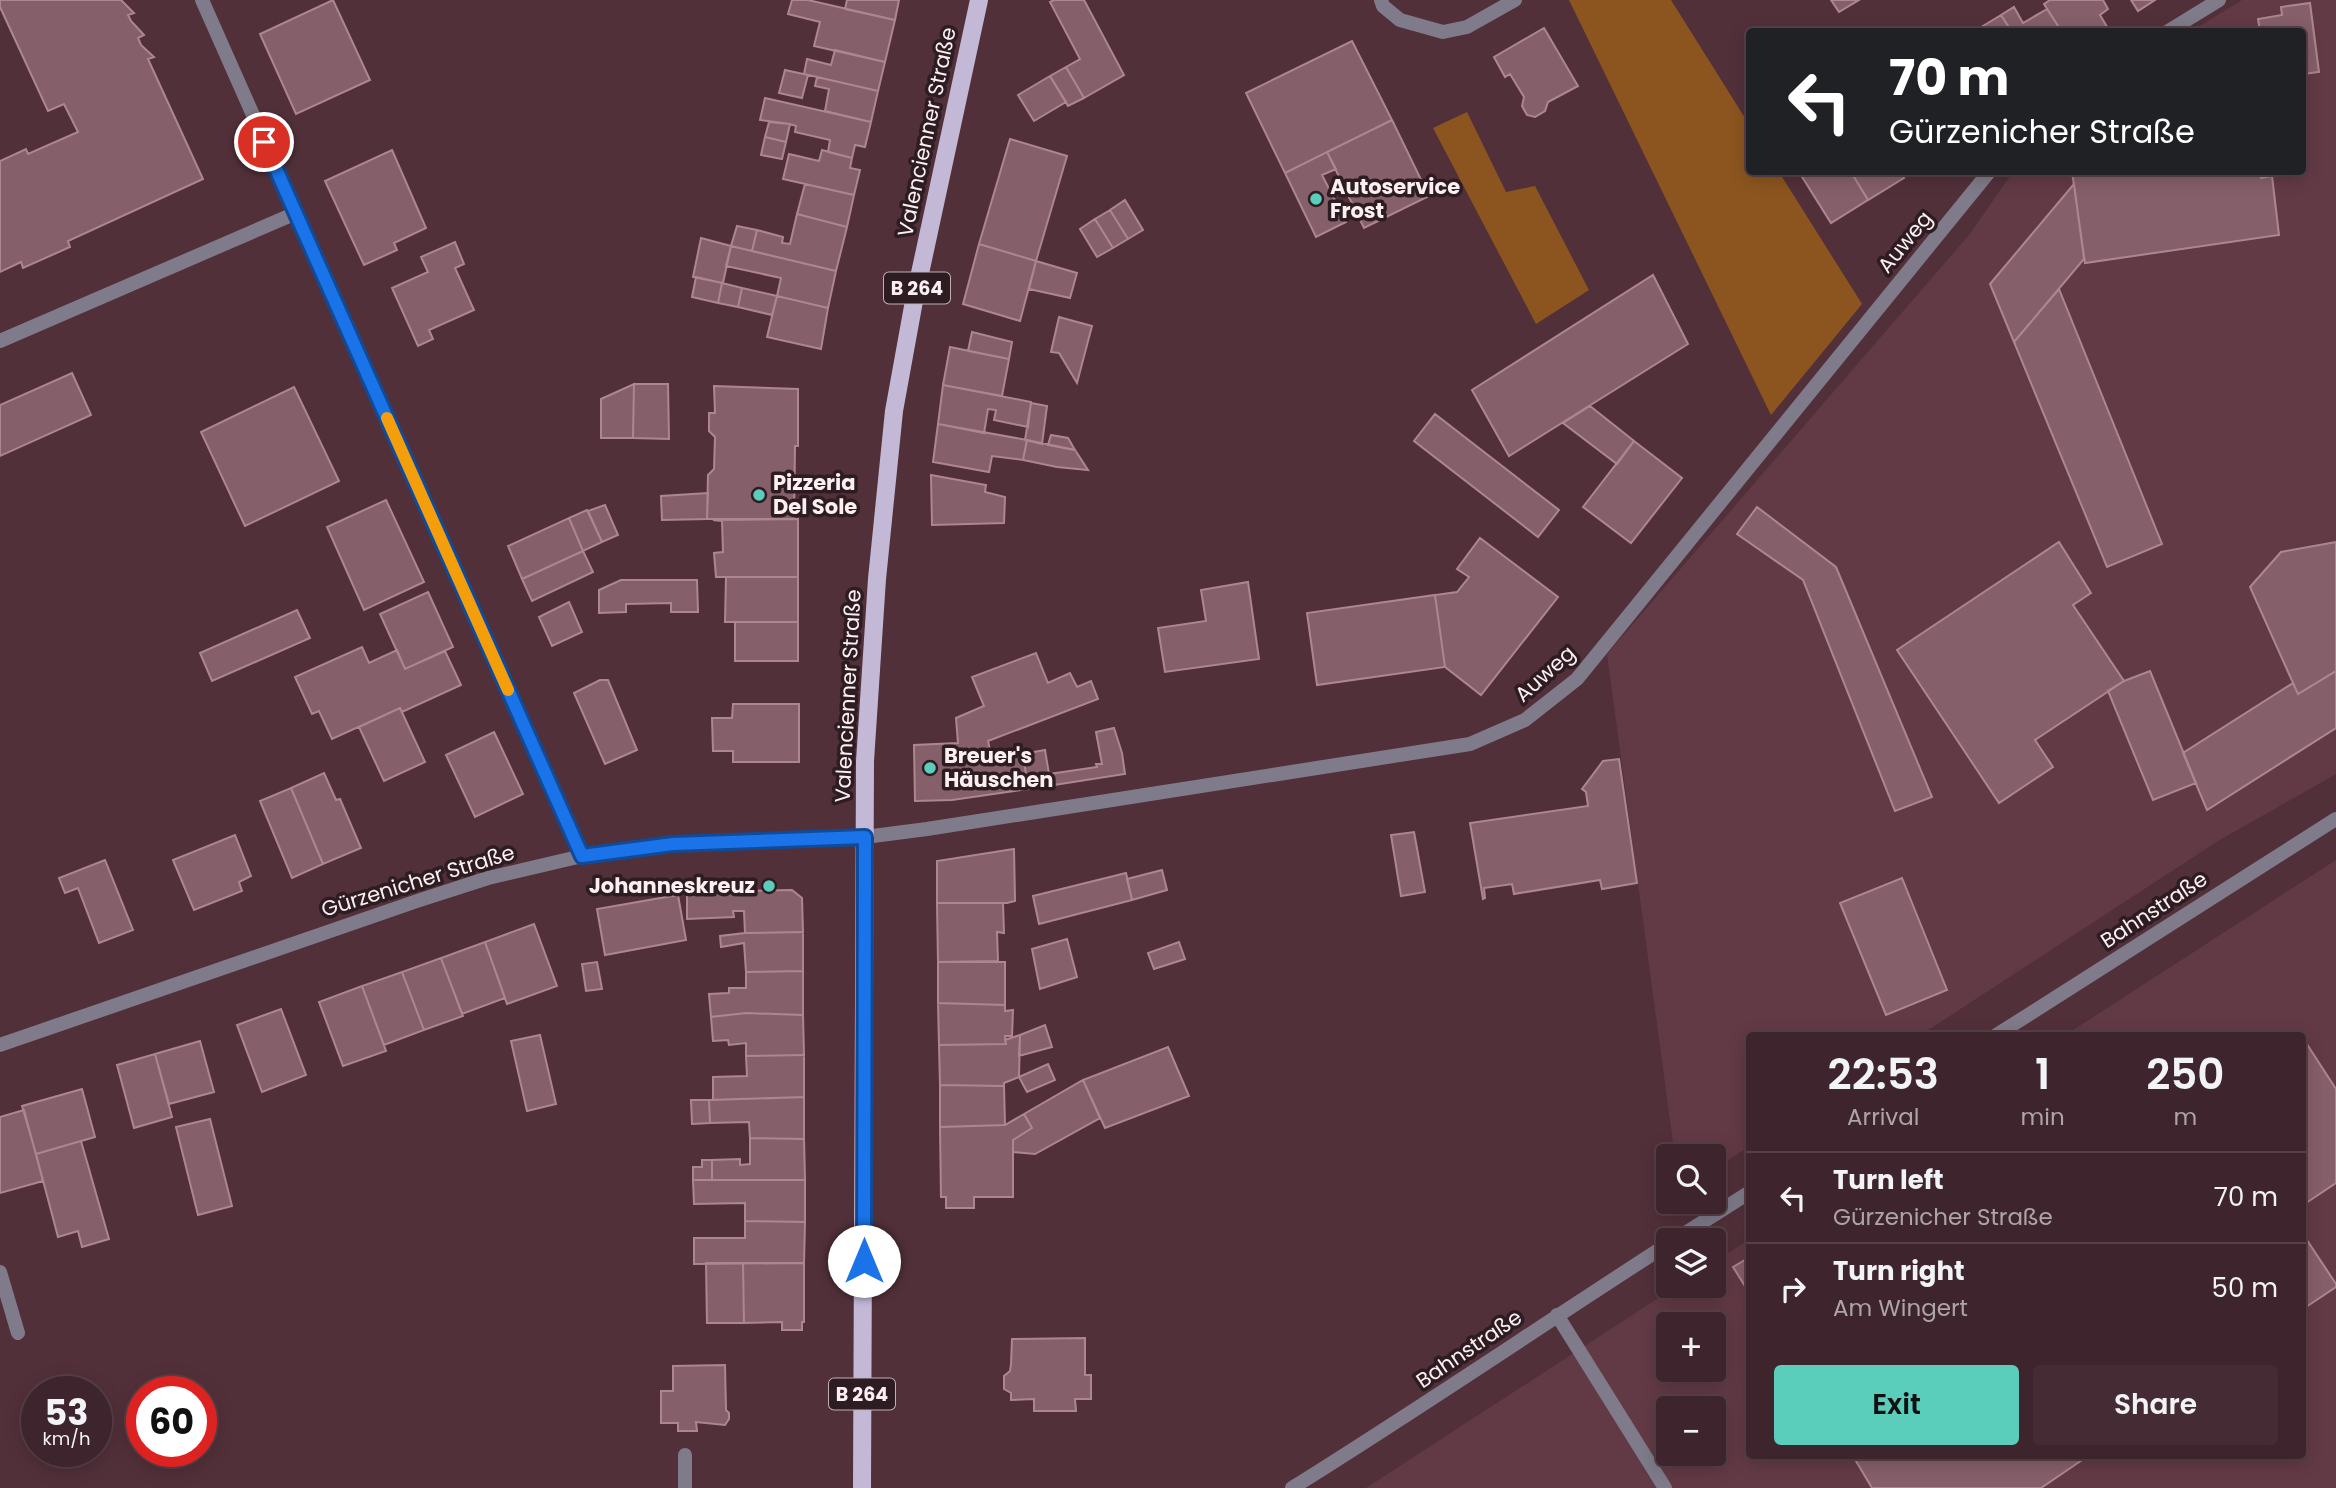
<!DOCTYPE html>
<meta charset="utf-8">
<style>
:root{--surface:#3e242c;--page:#452c34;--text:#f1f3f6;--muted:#ada4a9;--line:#574148;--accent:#5bcebb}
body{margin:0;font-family:Poppins,sans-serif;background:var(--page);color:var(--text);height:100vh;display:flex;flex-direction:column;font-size:26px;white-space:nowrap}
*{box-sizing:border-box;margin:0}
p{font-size:23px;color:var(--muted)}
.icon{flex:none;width:38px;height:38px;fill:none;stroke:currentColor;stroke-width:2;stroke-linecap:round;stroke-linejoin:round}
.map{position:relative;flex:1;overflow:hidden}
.details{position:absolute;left:1746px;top:1032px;width:560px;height:427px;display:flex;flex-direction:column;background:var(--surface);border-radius:7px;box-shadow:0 4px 18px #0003,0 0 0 2px var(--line)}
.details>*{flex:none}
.hud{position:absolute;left:1746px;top:28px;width:560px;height:147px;border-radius:7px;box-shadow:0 4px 18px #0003,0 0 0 2px var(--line);background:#202124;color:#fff;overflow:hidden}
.tools{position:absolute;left:1656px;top:1144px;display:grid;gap:14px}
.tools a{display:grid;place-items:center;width:70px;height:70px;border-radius:7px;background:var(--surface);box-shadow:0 4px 18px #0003,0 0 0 2px var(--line);font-size:35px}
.speed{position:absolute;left:21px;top:1376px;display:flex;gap:14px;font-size:35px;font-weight:700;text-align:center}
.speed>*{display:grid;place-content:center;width:91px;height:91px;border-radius:50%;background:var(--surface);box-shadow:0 4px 18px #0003,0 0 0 2px var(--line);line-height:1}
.speed small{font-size:18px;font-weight:400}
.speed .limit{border:10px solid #d22;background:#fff;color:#111}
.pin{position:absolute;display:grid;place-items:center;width:60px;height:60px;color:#fff;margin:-30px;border:4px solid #fff;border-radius:50%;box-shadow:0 2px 7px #0007}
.me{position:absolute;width:77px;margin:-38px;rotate:0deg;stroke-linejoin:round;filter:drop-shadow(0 0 5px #0008)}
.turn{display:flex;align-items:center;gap:24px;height:147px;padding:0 28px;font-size:32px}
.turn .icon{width:91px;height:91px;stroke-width:2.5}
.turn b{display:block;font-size:49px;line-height:60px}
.eta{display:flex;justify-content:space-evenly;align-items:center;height:119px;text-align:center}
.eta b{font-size:42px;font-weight:600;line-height:49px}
.cta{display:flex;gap:14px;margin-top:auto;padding:14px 28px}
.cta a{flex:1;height:80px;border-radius:7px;background:var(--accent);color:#111;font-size:28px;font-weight:600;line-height:80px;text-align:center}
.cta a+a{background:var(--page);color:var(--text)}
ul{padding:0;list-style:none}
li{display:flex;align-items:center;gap:21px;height:91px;padding:0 28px;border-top:2px solid var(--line)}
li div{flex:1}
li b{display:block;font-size:26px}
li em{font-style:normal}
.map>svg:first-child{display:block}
</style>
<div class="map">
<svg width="2336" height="1488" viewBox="0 0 2336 1488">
<rect width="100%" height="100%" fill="#52303a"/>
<path fill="#623a46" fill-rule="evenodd" d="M2242 0H2336V774L2218 841 1919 1036H1750V1146L1713 1170V1157H1675L1607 654 1969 235 2013 172H2303V32L2192 31Z
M2336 860V1488H1366L1677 1286H1713V1263L1750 1239V1456H2303V1036H2064ZM1668 1325H1713V1370H1668ZM1668 1409H1713V1454H1668Z"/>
<path fill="#8c551f" d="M1569 0H1671L1750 126V172H1779L1862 304 1771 415Z
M1467 112 1506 192 1535 186 1589 290 1536 324 1433 128Z"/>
<path fill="#855f6a" stroke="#ae8690" stroke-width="2" d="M0 0H121L134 13 128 15 131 21 144 35 138 38 141 45 154 57 148 59 203 179 68 241 70 247 23 268 21 262 0 272V161L26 149 28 154 78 132 64 104 48 111 0 7Z
M333 0 370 80 296 114 260 34Z
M792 0H808L895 20 885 62 814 46 820 22 788 14Z
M847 0H899L895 20 845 9Z
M1054 0H1084L1124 75 1084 98 1066 67 1080 59 1050 2Z
M1831 0H1859L1839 12Z
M2050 0H2103L2108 9 2100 15 2109 30 2105 32H2062L2044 4Z
M2131 0H2155L2138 11Z
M2310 3 2319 72 2303 74V32H2253L2260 31 2258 19 2282 15 2281 7Z
M2014 7 2023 23 2047 9 2062 32H2012L2001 15Z
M2001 15 2012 32H1980L1978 29Z
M1544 28 1578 86 1548 102 1545 111 1535 117 1527 115 1522 106 1524 97 1510 74 1505 77 1494 57Z
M1352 41 1392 120 1285 173 1246 93Z
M835 50 885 62 878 91 804 74 807 59 831 65Z
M1066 67 1084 98 1068 106 1050 76Z
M785 70 808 75 802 98 779 93Z
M1050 76 1066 102 1034 121 1018 95Z
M817 77 878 91 871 122 825 111 829 89 815 86Z
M765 98 871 122 865 147 855 145 852 158 828 152 830 140 795 132 796 126 790 124 760 120Z
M1392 120 1429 196 1364 228 1327 152Z
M769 122 790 124 786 142 765 137Z
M765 137 786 142 782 159 761 155Z
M1010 139 1067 156 1036 261 979 244Z
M392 150 426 228 394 243 397 250 364 265 325 181Z
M822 150 852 158 850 168 860 170 854 195 783 179 789 154 819 161Z
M1327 152 1336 169 1322 175 1346 222 1316 237 1285 173Z
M1799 172H1851L1868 200 1831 223Z
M1851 172H1900L1904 178 1868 200Z
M2072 172H2260L2261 178 2272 176 2279 235 2085 263Z
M805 184 854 195 847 227 797 214Z
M2074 184 2084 259 2014 342 1990 284Z
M1125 200 1143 230 1128 239 1110 210Z
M1110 210 1128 239 1113 248 1095 219Z
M797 214 847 227 836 271 752 251 757 230 783 237 782 243 790 244Z
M1095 219 1113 248 1097 257 1080 229Z
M737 226 757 230 752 251 731 246Z
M701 238 731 246 723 283 693 277Z
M455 242 464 264 455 268 474 310 429 330 433 339 418 346 392 288 428 272 421 257Z
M979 244 1036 261 1020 321 963 304Z
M731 246 836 271 828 308 777 296 781 278 726 266Z
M1036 261 1077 273 1070 298 1029 289Z
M1653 275 1688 344 1509 456 1472 390Z
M696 277 722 283 718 303 692 297Z
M722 283 742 288 738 307 718 303Z
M742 288 777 296 772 315 738 307Z
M2059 289 2162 544 2107 567 2014 342Z
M777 296 828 308 821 349 767 337Z
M1059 317 1092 326 1077 383 1059 353 1051 352Z
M972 332 1012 342 1009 359 968 351Z
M950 347 1009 359 1002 396 943 385Z
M72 373 91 415 0 456V405Z
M634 384 633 438H601V399Z
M634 384H668L669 439 633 438Z
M943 385 1031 402 1028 427 994 420 996 410 988 409 984 433 938 424Z
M714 386 798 389V446H795L794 519H707L708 475 714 469 715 437 709 431V413H715Z
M294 387 339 481 245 526 201 432Z
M1031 403 1047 406 1042 444 1025 440Z
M1590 406 1634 441 1617 464 1563 423Z
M1435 414 1559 510 1538 537 1414 441Z
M938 424 1027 440 1023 460 992 456 989 472 933 462Z
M1051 435 1068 438 1075 450 1048 445Z
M1027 440 1075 450 1088 470 1057 467 1023 460Z
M1634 441 1682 478 1631 543 1583 507Z
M931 475 986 485 985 492 1005 497 1004 523 932 525Z
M708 493 707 519 662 520 661 496Z
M386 500 424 582 364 610 327 527Z
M605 505 618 535 602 542 588 511Z
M1757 507 1836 567 1932 797 1895 811 1803 580 1737 534Z
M587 510 602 542 583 551 569 518Z
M569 518 583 551 522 579 508 546Z
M798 519V577H716L714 553 723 552 722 521 713 520Z
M1480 538 1558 597 1481 695 1445 667 1435 595 1457 592 1469 577 1457 569Z
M2059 542 2091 593 2073 605 2124 681 2035 740 2053 767 1999 803 1897 650Z
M2336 542V671L2298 694 2250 587 2281 552Z
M583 551 593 572 532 601 522 579Z
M726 577H798V622H725Z
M621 580H697L698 612H671V603L626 604V612L599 613V590Z
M1248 582 1259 659 1165 672 1158 628 1206 621 1201 590Z
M428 592 453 647 405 669 380 614Z
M1435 595 1445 667 1317 685 1307 613Z
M569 602 582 632 552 646 539 617Z
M297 610 310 638 212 681 200 653Z
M735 622H798V661H735Z
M362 647 369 663 397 650 405 669 445 651 461 685 402 712 400 708 332 739 319 711 312 714 295 677Z
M1036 653 1048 683 1070 673 1077 687 1091 681 1098 699 988 741 992 759 1023 754 1028 789 952 800 915 801 914 745 958 743 956 718 984 706 972 677Z
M2150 671 2196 783 2153 800 2108 691 2124 681Z
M2336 671V728L2207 810 2183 753 2293 683 2298 694Z
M600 680H608L637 750 605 764 574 693Z
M733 704H799V762H733V751H713L712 718H732Z
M400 708 425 762 384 781 359 727Z
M1114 728 1122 753 1125 774 1028 789 1023 754 1045 750 1049 774 1097 767 1096 764H1102L1096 732Z
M494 732 523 794 475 817 446 755Z
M1619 759 1637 883 1602 889 1600 880 1514 894 1512 884 1484 888 1485 898 1483 899 1470 823 1588 806 1586 792 1582 789 1603 761Z
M324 773 336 800 340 799 361 848 323 864 291 788Z
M291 788 323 864 292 878 260 801Z
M1414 832 1425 892 1401 896 1391 835Z
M235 835 251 876 239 882 242 891 194 910 173 860Z
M1014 849 1015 901 1007 903H937V861Z
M105 860 133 930 99 943 78 888 65 893 59 878Z
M1162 870 1167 890 1132 900 1127 879Z
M1126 873 1132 900 1039 924 1033 896Z
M1902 878 1947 990 1886 1015 1840 903Z
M792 890 802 898 803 932 745 933 744 911H733L734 917 687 919V892Z
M678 895 686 940 605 955 597 909Z
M937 903H1003L1004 933 997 932 998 961 938 962Z
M534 924 557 986 507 1004 485 942Z
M803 932V971L746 972 744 943 721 947 720 936 745 933Z
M1067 939 1077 977 1040 989 1032 949Z
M485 942 505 998 462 1014 441 958Z
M1179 942 1185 959 1154 969 1148 953Z
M441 958 463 1016 424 1030 402 972Z
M597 962 602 989 586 991 582 964Z
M938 962H1005V1005L938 1003Z
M803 971V1015L746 1013 711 1017 709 994 729 993V988H746V972Z
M402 972 424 1030 384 1045 362 986Z
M362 986 386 1051 343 1066 319 1002Z
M938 1003 1005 1005V1011L1013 1010 1012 1036H1005L1006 1044 939 1045Z
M281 1009 306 1075 262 1092 237 1025Z
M746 1013 803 1015 804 1055 746 1056V1043L729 1045 728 1040 713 1041 711 1017Z
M1045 1025 1052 1047 1019 1056 1020 1035Z
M540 1035 556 1104 527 1111 511 1041Z
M1020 1035 1019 1077 1004 1083V1086L940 1085 939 1045 1006 1044 1005 1040Z
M2303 1038 2336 1089V1183L2303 1205Z
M200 1041 214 1092 169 1104 155 1054Z
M1168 1047 1189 1096 1105 1128 1083 1080Z
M155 1054 172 1117 134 1128 117 1065Z
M804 1055V1097L713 1100V1077L747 1076 746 1056Z
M1048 1064 1055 1080 1027 1092 1019 1077Z
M1083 1080 1100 1118 1035 1154 1013 1152V1140L1032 1128 1024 1114Z
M940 1085 1004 1086 1005 1125 940 1127Z
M82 1089 95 1137 36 1154 22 1106Z
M804 1097V1139L750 1138 749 1122 710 1123 709 1100Z
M691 1100H709L710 1123 692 1124Z
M24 1110 43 1181 0 1193V1117Z
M1024 1114 1032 1128 1013 1140V1197H974V1208H946V1197H941L940 1127 1005 1125Z
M210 1119 232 1206 198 1215 176 1127Z
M750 1138 804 1139 805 1180H712V1160L740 1159V1165L750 1164Z
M81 1141 109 1239 82 1247 78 1231 58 1237 36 1154Z
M702 1160H712V1180H693V1167H702Z
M693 1180H805V1222L745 1221V1203L694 1204Z
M745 1221 805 1222 804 1263 694 1264V1238H745Z
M2303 1234 2336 1284V1287L2303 1309Z
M1750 1257V1294L1733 1267Z
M706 1263H743L744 1323H707Z
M743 1263H804V1322H802V1330H782V1322L744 1323Z
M1085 1338V1375H1091V1399H1075L1076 1411H1034V1399L1011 1400V1393L1004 1389V1376L1010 1371 1011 1364 1012 1339Z
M725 1365 726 1410 729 1413V1419L725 1425 696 1422 697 1431H678V1423H661V1391H673V1366Z
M1853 1456H2088L2041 1488H1872Z"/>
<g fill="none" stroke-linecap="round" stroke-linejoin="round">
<path stroke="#807b8a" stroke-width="14" d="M0 341 296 213
M0 1272 18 1333
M685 1488V1455"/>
<path stroke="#807b8a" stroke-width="14" d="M202 0 582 856
M1381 0 1383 6 1400 20 1443 32 1467 27 1515 0
M2167 32 2219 0
M1995 1036 2336 819
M0 1045 417 901 488 878 582 856 673 844 865 837 927 829 1470 744 1525 720 1577 679 1989 172
M1673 1241 1750 1192
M1557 1315 1665 1488
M1292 1488C1419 1409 1542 1325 1668 1244"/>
<path stroke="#c3b9d7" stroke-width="18" d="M862 1488 865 761 877 579 894 411 914 301 979 0"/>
</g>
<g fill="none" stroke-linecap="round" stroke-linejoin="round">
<g stroke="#114b97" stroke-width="18">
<path id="route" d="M264 142 582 856 673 844 865 837 864 1261"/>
</g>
<use href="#route" stroke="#1a73e8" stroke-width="12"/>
<path stroke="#f59e0b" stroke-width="12" d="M387 418 508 690"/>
</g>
<g fill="#5bcebb" stroke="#2d1d22" stroke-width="2.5">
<circle cx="1316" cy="199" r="7"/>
<circle cx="759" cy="495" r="7"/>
<circle cx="930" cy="768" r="7"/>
<circle cx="769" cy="886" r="7"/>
</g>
<g text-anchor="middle" stroke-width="7" stroke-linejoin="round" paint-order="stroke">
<g fill="#2d1d22" stroke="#beb0b4" stroke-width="2">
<rect x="884" y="272.5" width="66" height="31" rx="5"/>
<rect x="829" y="1378.5" width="66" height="31" rx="5"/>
</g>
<g font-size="19" font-weight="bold" fill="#fceff2">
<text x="917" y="295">B 264</text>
<text x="862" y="1401">B 264</text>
</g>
<g font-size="21" fill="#fceff2" stroke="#2d1d22">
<text transform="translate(927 132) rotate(-78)" y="7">Valencienner Straße</text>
<text transform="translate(1905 242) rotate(-51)" y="7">Auweg</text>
<text transform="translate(1545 674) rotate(-42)" y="7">Auweg</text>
<text transform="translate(848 696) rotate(-87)" y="7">Valencienner Straße</text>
<text transform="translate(418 881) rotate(-17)" y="7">Gürzenicher Straße</text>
<text transform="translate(2154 910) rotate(-33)" y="7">Bahnstraße</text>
<text transform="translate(1469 1349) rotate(-34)" y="7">Bahnstraße</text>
</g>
<g font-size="21" font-weight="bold" fill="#fceff2" stroke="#2d1d22" text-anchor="start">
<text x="1330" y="194">Autoservice<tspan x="1330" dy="24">Frost</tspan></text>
<text x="773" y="490">Pizzeria<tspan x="773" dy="24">Del Sole</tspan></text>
<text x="944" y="763">Breuer's<tspan x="944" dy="24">Häuschen</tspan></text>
<text x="755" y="893" text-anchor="end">Johanneskreuz</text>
</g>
</g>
</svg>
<div class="tools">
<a><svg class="icon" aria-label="search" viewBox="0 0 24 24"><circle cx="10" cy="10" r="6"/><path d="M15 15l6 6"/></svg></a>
<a><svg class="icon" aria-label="layers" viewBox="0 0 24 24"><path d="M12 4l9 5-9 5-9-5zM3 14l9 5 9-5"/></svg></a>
<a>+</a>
<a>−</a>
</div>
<div class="speed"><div>53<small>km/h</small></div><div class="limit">60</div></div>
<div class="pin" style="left:264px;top:142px;background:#d93025"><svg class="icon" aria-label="arrive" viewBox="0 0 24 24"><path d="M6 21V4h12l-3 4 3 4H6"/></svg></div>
<svg class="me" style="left:864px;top:1261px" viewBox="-20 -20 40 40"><circle r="19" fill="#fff"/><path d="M0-13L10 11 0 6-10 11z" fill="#1a73e8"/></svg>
<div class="hud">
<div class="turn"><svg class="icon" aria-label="left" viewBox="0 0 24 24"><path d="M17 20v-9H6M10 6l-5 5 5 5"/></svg><div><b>70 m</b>Gürzenicher Straße</div></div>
</div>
<section class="details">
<div class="eta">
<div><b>22:53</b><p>Arrival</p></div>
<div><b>1</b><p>min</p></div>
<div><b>250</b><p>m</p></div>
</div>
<ul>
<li><svg class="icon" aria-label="left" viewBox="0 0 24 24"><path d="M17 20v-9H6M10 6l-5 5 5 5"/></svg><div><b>Turn left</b><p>Gürzenicher Straße</p></div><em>70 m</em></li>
<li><svg class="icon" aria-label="right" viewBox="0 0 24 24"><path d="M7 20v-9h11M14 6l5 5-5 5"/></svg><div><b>Turn right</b><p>Am Wingert</p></div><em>50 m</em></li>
</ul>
<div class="cta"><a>Exit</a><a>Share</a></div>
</section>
</div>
